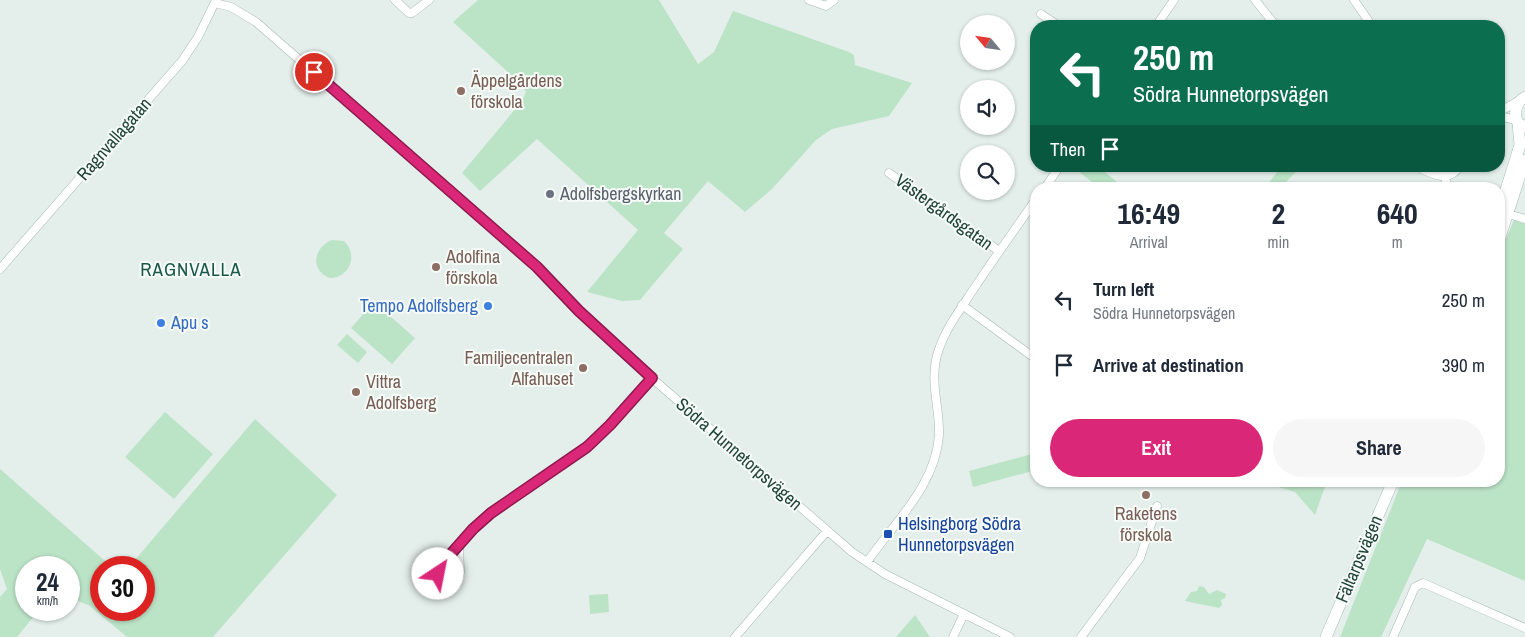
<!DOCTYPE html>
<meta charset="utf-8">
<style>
:root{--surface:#fff;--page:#f6f6f7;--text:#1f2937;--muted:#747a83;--accent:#db2777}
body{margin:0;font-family:"Archivo Narrow",sans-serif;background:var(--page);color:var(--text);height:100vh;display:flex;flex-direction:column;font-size:19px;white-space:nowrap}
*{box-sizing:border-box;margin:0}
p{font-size:16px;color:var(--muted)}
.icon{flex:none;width:28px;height:28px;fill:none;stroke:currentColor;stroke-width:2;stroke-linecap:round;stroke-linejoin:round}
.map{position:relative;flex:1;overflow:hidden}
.drawer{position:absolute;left:1030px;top:182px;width:475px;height:305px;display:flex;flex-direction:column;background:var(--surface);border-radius:20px;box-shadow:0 1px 4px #0004}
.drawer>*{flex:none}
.banner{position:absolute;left:1030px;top:20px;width:475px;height:152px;border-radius:20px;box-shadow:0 1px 4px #0004;background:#0b6e4f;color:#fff;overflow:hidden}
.needle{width:32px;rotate:299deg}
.fabs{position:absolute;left:960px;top:15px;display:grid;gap:10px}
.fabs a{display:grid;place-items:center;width:55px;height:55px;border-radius:50%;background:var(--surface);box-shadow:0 1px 4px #0004;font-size:25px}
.speed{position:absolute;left:15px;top:556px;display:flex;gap:10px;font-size:25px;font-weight:700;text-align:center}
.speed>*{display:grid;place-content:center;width:65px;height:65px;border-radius:50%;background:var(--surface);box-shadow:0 1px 4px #0004;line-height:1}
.speed small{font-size:12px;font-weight:400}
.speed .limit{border:8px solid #d22;background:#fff;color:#111}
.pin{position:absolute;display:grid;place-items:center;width:42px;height:42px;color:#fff;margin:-21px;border:2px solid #fff;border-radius:50%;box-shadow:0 1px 5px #0007}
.me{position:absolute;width:55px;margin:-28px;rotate:34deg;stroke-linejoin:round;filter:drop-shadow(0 0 4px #0008)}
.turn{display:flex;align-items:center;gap:18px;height:105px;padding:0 20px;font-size:22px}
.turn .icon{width:65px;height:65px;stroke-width:2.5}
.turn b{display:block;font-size:35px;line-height:42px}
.then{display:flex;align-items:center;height:48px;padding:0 20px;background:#0003;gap:10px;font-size:19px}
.eta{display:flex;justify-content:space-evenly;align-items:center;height:85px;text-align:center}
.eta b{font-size:30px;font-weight:800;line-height:35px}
.primary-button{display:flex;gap:10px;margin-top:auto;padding:10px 20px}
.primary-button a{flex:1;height:58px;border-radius:30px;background:var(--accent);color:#fff;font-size:20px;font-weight:800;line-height:58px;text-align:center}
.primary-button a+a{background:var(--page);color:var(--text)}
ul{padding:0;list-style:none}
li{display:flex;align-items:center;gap:15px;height:65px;padding:0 20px}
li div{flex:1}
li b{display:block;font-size:19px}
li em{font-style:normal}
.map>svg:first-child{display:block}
</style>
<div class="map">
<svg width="1525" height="637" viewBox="0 0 1525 637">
<rect width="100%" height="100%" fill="#e4efeb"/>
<path fill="#bbe3c6" d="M478 0H659L698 64 714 52 733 11 849 52 854 55 855 65 912 83 889 116 832 129 816 140 772 189 745 212 708 181 664 233 683 249 640 300 622 301 587 292 638 230 537 139 480 191 462 173 522 101 526 92 522 85 453 22Z
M1076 166H1098L1125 189H1101L1074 168Z
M1282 166H1302L1279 189H1264Z
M1514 220 1525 224V581L1427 539 1381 637H1340L1402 481H1499V256Z
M332 240 344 241C359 255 349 278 330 278 309 270 314 247 332 240Z
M374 302 415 338 392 364 351 328Z
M347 334 367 352 358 363 337 345Z
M165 412 213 454 174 499 125 457Z
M255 419 337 495 213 637H127L90 606 69 597V568H26V610H39L17 637H0V597L7 589 0 569V469L112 567 101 568V610H144V568L129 567Z
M1036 453V470L973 487 969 471Z
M1258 481H1327L1315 515 1295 492Z
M1199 586 1204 587 1209 594 1217 590 1226 594 1225 598 1221 600 1222 605 1219 608 1185 601 1191 592 1197 591Z
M608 594 609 612 590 614 589 595Z
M915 615 930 637H896Z"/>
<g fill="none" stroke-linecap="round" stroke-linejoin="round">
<g stroke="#a6b8b3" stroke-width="9">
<path id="minor" d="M395 0 409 13H412L429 0
M809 0 826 6 834 0
M1255 0 1276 26
M1354 0 1372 26
M215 3 231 7 256 22 537 267 616 347 852 552 885 574 1010 637
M1041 14 1059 26
M1156 26 1174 0
M1499 112 1520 100
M1499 116 1516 120
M1416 166C1431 174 1449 184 1460 166
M889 173 999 251
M1445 177 1448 189
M1044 189 1060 166
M1506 211 1508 214 1525 219
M0 269 182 61 198 37 216 0
M962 305 1036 359
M459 547 460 572 457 583 450 587 442 581 438 571 463 540 483 519 587 447 610 425 651 378
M867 562C894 523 936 485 939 435 940 405 928 380 939 349 947 326 962 307 975 287 995 257 1016 228 1036 199
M735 637 827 531
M953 637 964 614
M1081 637 1140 558 1157 506
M1393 637 1415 587 1423 583 1525 628"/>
</g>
<g stroke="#a1bdb3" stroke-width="12">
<path id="secondary" d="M1525 97C1516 103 1513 113 1518 123L1525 127
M1499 212 1520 145 1518 123
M1499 240 1525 160
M1326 637 1393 481"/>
</g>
<use href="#minor" stroke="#fff" stroke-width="8"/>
<use href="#secondary" stroke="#fff" stroke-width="11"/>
</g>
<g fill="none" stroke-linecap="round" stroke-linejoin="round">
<g stroke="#8e194d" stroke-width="12">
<path id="route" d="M314 72 537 267 579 311 652 378 610 425 587 447 491 513 473 529 442 564 439 568 438 574"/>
</g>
<use href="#route" stroke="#db2777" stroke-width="9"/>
</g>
<g fill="#8d6e63" stroke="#f6fbf8" stroke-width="2">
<circle cx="461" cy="91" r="5"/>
<circle cx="436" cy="267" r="5"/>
<circle cx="583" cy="368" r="5"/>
<circle cx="356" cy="392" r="5"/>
<circle cx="1146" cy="495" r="5"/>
</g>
<circle fill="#6b7280" stroke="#f6fbf8" stroke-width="2" cx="550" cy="194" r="5"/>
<g fill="#3f7fe0" stroke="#f6fbf8" stroke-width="2">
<circle cx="488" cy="306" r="5"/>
<circle cx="161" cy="323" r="5"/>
</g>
<rect fill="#1a4fb4" stroke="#f6fbf8" stroke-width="2" x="883" y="529" width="10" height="10" rx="2.5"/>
<g text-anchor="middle" stroke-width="4" stroke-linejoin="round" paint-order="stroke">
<g font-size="18" fill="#785e54" stroke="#f6fbf8" text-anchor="start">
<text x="471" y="87">Äppelgårdens<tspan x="471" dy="21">förskola</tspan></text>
<text x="446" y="263">Adolfina<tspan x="446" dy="21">förskola</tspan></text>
<text x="573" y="364" text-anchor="end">Familjecentralen<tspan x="573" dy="21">Alfahuset</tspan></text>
<text x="366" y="388">Vittra<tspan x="366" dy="21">Adolfsberg</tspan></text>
<text x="1146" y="520" text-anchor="middle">Raketens<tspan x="1146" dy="21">förskola</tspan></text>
</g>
<g font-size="18" fill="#21443b" stroke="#f6fbf8">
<text transform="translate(114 139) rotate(-49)" y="6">Ragnvallagatan</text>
<text transform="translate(944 212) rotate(36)" y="6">Västergårdsgatan</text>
<text transform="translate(739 454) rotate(41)" y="6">Södra Hunnetorpsvägen</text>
<text transform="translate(1359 559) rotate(-67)" y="6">Fältarpsvägen</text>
</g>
<g font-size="18" fill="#5b616d" stroke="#f6fbf8" text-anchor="start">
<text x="560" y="200">Adolfsbergskyrkan</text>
</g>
<g font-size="18" fill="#366cbe" stroke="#f6fbf8" text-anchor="end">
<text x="478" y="312">Tempo Adolfsberg</text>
<text x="171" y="329" text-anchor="start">Apu s</text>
</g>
<g font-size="18" fill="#164399" stroke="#f6fbf8" text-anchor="start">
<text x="898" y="530">Helsingborg Södra<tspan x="898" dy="21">Hunnetorpsvägen</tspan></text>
</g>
<g font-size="19" letter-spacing="1" fill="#1a594a" stroke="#f6fbf8">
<text x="191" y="276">RAGNVALLA</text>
</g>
</g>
</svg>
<div class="fabs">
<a><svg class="needle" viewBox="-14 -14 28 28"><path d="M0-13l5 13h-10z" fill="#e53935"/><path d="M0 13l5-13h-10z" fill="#747a83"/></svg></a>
<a><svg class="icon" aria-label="sound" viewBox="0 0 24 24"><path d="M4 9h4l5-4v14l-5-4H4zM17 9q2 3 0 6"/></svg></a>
<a><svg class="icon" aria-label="search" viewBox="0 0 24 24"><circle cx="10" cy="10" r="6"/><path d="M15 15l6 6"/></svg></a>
</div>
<div class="speed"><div>24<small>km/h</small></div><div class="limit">30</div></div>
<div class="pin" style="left:314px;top:72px;background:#d93025"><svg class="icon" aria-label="arrive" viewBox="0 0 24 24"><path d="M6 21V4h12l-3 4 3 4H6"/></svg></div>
<svg class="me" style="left:438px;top:574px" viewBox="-20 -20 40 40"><circle r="19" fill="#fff"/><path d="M0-13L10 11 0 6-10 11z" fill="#db2777"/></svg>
<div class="banner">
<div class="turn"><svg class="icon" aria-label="left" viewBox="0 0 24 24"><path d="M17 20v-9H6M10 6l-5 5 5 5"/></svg><div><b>250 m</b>Södra Hunnetorpsvägen</div></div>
<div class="then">Then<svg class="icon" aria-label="arrive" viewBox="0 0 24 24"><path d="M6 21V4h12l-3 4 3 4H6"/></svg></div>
</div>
<section class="drawer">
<div class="eta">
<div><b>16:49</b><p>Arrival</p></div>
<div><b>2</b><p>min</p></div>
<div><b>640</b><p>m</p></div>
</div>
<ul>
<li><svg class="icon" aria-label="left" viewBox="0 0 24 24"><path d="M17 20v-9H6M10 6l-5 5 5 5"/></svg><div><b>Turn left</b><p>Södra Hunnetorpsvägen</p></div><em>250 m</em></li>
<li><svg class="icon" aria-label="arrive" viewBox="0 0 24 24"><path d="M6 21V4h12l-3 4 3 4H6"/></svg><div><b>Arrive at destination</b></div><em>390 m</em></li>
</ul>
<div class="primary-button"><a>Exit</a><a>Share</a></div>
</section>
</div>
